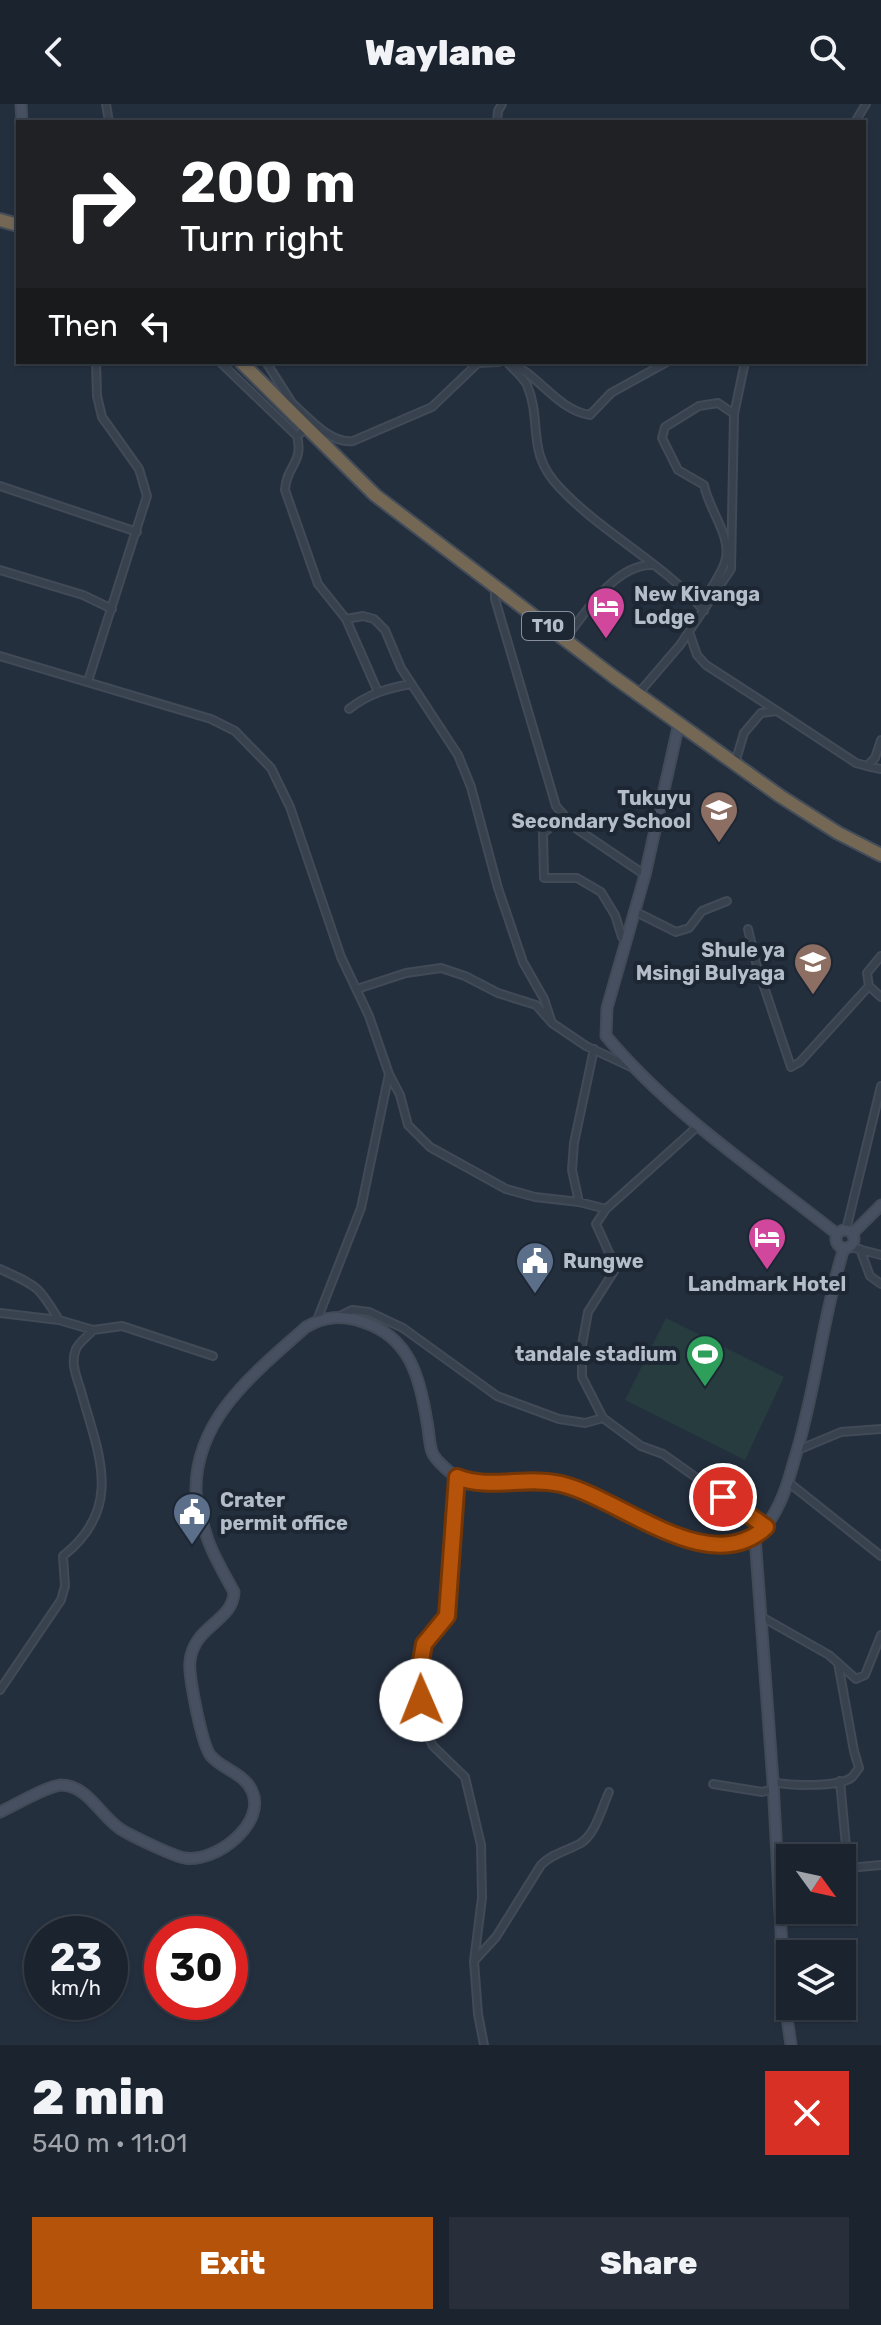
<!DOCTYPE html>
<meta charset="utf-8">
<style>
:root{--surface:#1b232e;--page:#282f3a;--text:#f1f3f6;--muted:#a0a4aa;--line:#39404a;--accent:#b45309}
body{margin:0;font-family:Rubik,sans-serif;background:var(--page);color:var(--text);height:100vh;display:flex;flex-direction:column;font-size:30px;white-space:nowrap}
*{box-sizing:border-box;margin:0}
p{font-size:26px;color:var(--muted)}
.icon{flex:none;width:44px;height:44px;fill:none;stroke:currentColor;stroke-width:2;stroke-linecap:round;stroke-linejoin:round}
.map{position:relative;height:1941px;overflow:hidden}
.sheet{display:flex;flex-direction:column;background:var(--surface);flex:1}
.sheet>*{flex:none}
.guide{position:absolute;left:16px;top:16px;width:850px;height:244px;border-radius:0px;box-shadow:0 2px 6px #0004,0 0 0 2px var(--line);background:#202124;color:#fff;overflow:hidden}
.needle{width:52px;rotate:123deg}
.tools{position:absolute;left:776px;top:1740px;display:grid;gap:16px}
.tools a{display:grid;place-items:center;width:80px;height:80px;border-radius:0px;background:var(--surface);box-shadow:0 2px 6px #0004,0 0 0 2px var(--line);font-size:40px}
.speed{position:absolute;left:24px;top:1812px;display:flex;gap:16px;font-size:40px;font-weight:700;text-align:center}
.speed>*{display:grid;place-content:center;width:104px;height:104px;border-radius:50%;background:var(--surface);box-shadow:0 2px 6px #0004,0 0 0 2px var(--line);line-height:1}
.speed small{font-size:20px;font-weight:400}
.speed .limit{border:12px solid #d22;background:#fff;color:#111}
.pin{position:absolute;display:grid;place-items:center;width:68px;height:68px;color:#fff;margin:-34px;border:4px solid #fff;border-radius:50%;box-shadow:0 2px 8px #0007}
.me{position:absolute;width:88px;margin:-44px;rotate:359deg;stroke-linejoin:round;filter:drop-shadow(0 0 6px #0008)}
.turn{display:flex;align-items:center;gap:28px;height:168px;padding:0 32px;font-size:36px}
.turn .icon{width:104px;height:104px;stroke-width:2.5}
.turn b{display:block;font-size:56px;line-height:68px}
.then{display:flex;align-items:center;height:76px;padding:0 32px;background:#0003;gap:16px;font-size:30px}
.round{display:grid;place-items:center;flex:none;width:84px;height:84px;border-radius:0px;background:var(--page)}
.overview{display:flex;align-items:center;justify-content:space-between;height:136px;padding:0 32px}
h1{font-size:48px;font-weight:800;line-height:60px}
.primary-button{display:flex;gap:16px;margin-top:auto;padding:16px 32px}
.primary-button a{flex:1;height:92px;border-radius:0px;background:var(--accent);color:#fff;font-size:32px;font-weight:800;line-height:92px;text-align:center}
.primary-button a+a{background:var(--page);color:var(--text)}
header{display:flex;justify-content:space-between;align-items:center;height:104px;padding:0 32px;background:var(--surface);font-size:36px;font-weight:800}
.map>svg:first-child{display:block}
</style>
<header><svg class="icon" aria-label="back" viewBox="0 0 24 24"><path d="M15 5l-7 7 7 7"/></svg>Waylane<svg class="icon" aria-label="search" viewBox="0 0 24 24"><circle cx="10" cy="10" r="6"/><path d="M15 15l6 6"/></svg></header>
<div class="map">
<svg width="881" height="1941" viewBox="0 0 881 1941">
<rect width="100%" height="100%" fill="#242f3e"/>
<path fill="#263c3f" d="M666 1214 784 1273 745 1356 625 1296Z"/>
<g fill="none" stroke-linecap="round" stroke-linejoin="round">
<g stroke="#414a57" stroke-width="10">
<path id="street" d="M106 0 109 18
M497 18 498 7 502 0
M855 18 866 0
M220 258 297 332
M266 258 292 299
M507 258C513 265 523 273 527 281 543 319 525 348 560 384 602 429 665 460 704 507
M508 258C539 270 557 306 590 311L611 289 667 258
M286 304 292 299C309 314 330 340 353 337L432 303 478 259 499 258
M306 324 297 332C304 359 286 362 285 386L318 480 346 515 378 588
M0 382 137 428
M0 466 83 491 112 505
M495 485V495L556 702 574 723 645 771
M704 504C706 487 720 474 725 458 733 433 709 407 704 381L678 366 662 334 665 323 699 302 718 299 734 310
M346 515 363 512 374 515 385 526 401 564 458 651 471 683 498 784 523 858 544 895 552 919
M689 528 697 551 706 561 777 607
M565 535C585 509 615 461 651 461
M0 552 211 615 235 627 271 664 290 703 341 853 369 912 389 970 400 991 408 1021 430 1043 506 1085 535 1093 579 1098 606 1105
M88 577 147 392 139 365 102 313 97 292 96 258
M638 590 680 541 731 465 734 310 745 258
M349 605C368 590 388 584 411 580
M735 659 744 629 761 609 777 607 856 659 867 662 875 654 881 636
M867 662 881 665
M574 723 554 721 543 729 544 774H577L601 788 615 811 622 833 626 837
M634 807 676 828 689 824 702 807 727 797
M748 825 757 862 791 963 800 958 869 882
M881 852 867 869 869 882 881 893
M357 885 406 869 441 864 465 872 498 889 536 901 552 919 586 942 631 963
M698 1022 606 1105 596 1120 616 1164 588 1208 582 1241V1273L603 1314 641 1342 663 1350 766 1423
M579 1098 572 1066 574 1039 594 945
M846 1126 881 982
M850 1143 881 1151
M860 1145 870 1172 881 1180
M0 1165C37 1182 38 1181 59 1216
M0 1209 59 1216 93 1226 122 1222 213 1252
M340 1212 352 1206 369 1208 403 1224 497 1292 559 1315 585 1319 603 1314
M317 1216 361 1104 389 970
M798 1346 841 1328 881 1325
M457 1373 447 1512 424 1540 419 1568 424 1625 433 1642 465 1673 481 1741 482 1794 474 1857 478 1910 484 1941
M788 1378 881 1452
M760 1512 829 1551 856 1575 865 1571 881 1531
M0 1586 61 1496 65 1482 63 1452C125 1403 98 1349 81 1287 77 1274 70 1259 76 1245 79 1238 88 1232 93 1226
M840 1677 850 1785
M773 1678C789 1682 837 1683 851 1674 853 1673 858 1665 859 1664L854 1647 838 1559
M713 1680 762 1688 773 1685
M848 1764 881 1761
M474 1857 496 1833 541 1761C553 1749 567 1747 581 1739 596 1729 602 1703 609 1688"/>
</g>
<g stroke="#414a57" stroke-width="13">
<path id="secondary" d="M21 0 22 18
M679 619 645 771 607 904 606 932C671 1010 758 1067 837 1130
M836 1135a9 9 0 1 1 18 0a9 9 0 1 1-18 0Z
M852 1130 881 1101
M755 1433 773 1678 785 1900 791 1941
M0 1708C15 1701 47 1682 61 1681 87 1681 100 1711 119 1724 127 1730 175 1753 185 1754 216 1759 267 1719 252 1687 245 1670 222 1665 211 1652 202 1642 188 1570 190 1557 194 1521 233 1518 234 1488 225 1471 213 1452 207 1433 203 1419 196 1400 196 1385 196 1313 257 1267 306 1223 325 1212 342 1211 363 1218 410 1233 420 1274 427 1318 429 1327 429 1339 432 1348 435 1356 450 1369 457 1373 482 1388 529 1374 559 1380 612 1390 720 1479 765 1423 780 1405 788 1379 794 1357 816 1287 822 1214 844 1144"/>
</g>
<g stroke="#434c59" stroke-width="16">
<path id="highway" d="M0 116 18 121
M241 258 375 391 614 573 780 692 838 729 881 751"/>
</g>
<use href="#street" stroke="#38414e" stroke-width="6"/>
<use href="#secondary" stroke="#465061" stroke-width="9"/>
<use href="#highway" stroke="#746855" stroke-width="12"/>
</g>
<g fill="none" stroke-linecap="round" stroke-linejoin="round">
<g stroke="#753606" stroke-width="20">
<path id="route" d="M421 1596 419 1568 424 1540 447 1512 457 1373C489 1386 526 1372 561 1380 622 1395 709 1476 766 1423L723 1393"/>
</g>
<use href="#route" stroke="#b45309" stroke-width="14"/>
</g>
<defs>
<g id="hotel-pin" transform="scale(2)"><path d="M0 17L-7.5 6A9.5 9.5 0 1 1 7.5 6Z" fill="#d1479c" stroke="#1d2633"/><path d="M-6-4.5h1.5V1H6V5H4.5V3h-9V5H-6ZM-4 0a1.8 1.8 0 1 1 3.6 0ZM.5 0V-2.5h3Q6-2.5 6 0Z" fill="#fff"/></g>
<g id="school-pin" transform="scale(2)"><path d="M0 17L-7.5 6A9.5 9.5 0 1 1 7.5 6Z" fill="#8d6e63" stroke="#1d2633"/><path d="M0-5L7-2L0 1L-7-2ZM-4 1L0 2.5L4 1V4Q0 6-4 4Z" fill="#fff"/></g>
<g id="civic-pin" transform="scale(2)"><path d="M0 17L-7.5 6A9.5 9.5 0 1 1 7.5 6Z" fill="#5c6f8a" stroke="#1d2633"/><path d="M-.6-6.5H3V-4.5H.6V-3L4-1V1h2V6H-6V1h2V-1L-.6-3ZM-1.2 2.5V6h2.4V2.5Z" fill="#fff"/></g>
<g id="stadium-pin" transform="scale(2)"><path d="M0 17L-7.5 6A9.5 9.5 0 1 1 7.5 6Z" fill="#2e9e5b" stroke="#1d2633"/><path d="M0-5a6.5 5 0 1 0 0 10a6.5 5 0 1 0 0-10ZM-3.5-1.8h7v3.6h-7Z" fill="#fff"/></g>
</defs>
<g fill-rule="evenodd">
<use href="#hotel-pin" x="606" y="502"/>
<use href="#school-pin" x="719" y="706"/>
<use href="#school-pin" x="813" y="858"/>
<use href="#hotel-pin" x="767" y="1133"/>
<use href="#civic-pin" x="535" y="1157"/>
<use href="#stadium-pin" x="705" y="1250"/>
<use href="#civic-pin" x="192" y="1408"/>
</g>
<g text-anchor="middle" stroke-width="8" stroke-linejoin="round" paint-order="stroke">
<rect fill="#1d2633" stroke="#878f9c" stroke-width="2" x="522" y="508" width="52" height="28" rx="6"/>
<g font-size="18" font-weight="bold" fill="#b4bcc9">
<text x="548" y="528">T10</text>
</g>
<g font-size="20" font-weight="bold" fill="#b4bcc9" stroke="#1d2633" text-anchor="start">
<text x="634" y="497">New Kivanga<tspan x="634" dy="23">Lodge</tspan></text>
<text x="691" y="701" text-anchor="end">Tukuyu<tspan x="691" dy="23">Secondary School</tspan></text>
<text x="785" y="853" text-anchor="end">Shule ya<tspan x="785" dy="23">Msingi Bulyaga</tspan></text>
<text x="563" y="1164">Rungwe</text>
<text x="767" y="1187" text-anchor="middle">Landmark Hotel</text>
<text x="677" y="1257" text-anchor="end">tandale stadium</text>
<text x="220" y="1403">Crater<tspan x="220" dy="23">permit office</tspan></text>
</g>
</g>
</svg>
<div class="tools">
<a><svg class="needle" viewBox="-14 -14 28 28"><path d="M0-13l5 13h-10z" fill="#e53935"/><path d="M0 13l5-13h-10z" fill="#a0a4aa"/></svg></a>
<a><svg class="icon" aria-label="layers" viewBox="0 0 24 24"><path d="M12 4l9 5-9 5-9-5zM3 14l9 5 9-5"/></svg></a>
</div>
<div class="speed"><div>23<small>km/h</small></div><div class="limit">30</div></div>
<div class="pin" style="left:723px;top:1393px;background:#d93025"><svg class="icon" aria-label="arrive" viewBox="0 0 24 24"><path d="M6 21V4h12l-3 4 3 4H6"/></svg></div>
<svg class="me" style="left:421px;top:1596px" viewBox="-20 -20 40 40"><circle r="19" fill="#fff"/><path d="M0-13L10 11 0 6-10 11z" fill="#b45309"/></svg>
<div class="guide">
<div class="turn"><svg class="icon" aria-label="right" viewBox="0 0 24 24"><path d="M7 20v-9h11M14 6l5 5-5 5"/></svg><div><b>200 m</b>Turn right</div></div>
<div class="then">Then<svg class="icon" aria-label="left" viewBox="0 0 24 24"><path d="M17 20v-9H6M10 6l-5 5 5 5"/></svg></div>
</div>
</div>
<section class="sheet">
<div class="overview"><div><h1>2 min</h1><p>540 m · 11:01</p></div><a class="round" style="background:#d93025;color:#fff"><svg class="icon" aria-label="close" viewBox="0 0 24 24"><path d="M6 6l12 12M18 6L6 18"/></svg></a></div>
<div class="primary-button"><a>Exit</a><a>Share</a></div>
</section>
